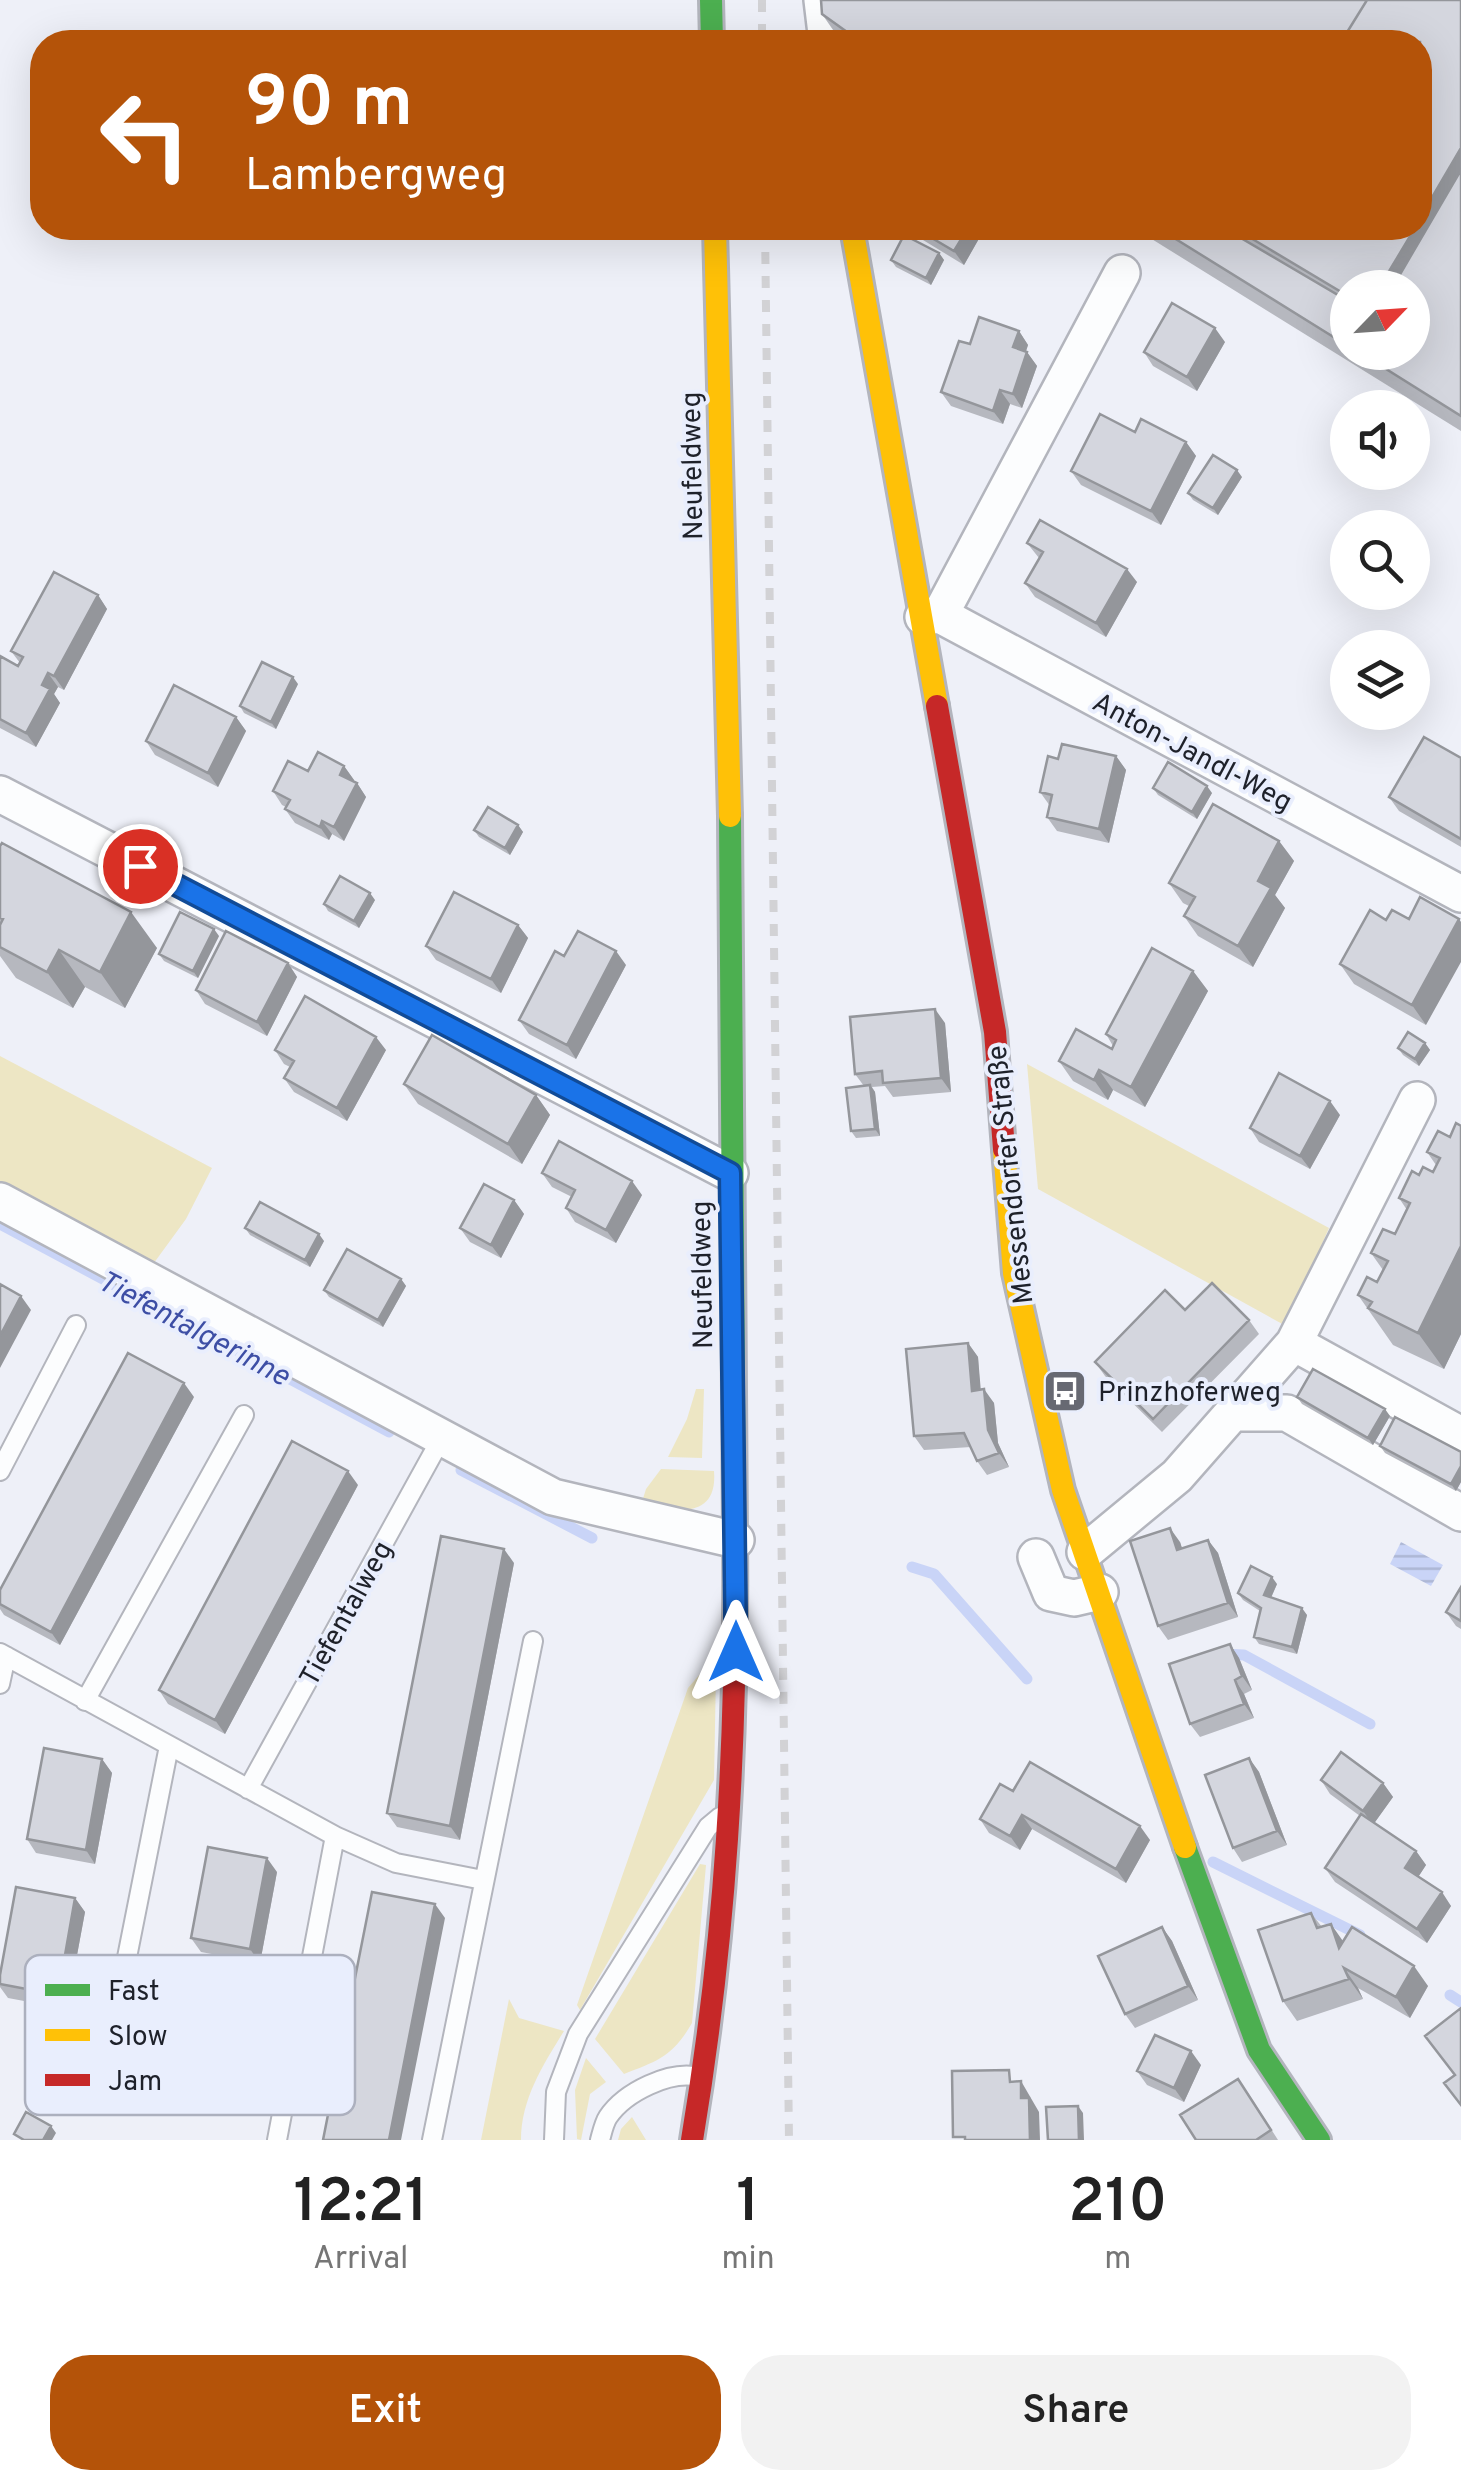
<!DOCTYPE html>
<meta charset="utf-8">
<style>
:root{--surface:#fff;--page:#f2f2f2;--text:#222;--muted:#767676;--accent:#b45309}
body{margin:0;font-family:Overpass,sans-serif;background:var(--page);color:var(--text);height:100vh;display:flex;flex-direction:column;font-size:38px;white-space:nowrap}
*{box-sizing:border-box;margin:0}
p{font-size:32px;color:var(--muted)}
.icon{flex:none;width:55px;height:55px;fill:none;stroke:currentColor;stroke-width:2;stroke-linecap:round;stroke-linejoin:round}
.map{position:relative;height:2140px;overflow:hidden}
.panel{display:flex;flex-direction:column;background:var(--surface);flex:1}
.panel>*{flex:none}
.top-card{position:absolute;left:30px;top:30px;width:1402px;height:210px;border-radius:40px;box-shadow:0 10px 40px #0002;background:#b45309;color:#fff;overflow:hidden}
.needle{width:65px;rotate:65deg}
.tools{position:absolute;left:1330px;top:270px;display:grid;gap:20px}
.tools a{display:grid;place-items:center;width:100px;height:100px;border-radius:50%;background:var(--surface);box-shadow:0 10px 40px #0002;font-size:50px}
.pin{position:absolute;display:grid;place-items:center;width:85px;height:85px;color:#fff;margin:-42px;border:5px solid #fff;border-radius:50%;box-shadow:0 2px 10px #0007}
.me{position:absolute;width:110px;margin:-55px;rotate:0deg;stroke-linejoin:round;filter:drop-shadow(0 0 8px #0008)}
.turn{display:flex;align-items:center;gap:35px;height:210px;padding:0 50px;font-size:45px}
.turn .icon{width:130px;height:130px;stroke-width:2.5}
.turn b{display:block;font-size:70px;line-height:85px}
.eta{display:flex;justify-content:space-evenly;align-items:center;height:170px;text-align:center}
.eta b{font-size:60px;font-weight:600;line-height:70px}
.button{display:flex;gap:20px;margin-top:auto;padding:20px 50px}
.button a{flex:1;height:115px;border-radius:40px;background:var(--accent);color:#fff;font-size:40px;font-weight:600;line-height:115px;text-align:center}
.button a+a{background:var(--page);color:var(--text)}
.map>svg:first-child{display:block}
</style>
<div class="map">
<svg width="1461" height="2140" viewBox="0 0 1461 2140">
<defs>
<pattern id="water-rules" width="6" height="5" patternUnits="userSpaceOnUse" patternTransform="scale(2.5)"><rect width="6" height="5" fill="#c9d4f7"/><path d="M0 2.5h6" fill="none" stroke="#acb6d4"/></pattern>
</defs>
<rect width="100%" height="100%" fill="#eef0f8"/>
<path fill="#ede6c4" d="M0 1056 212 1168 186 1219 151 1267 0 1184Z
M1027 1064 1329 1228 1286 1326 1038 1189Z
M696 1389H704L702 1458 668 1457 687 1419Z
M661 1469 714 1471C718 1521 674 1511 641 1505L646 1489Z
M716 1672 714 1780 580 2010 577 2005 688 1688 700 1674Z
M700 1864 706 1865 692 2023C673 2056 658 2061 624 2074L595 2039Z
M509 1999 519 2018 564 2031C543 2065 521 2099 521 2140H481Z
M586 2058 606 2082 590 2094 581 2140 577 2139 575 2090Z
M632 2117 646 2140H618L621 2129Z"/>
<path fill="url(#water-rules)" d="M1401 1542 1443 1565 1431 1586 1390 1564Z"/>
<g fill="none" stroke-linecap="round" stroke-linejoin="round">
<path stroke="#c9d4f7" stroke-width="11" d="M0 1224 389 1432
M461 1470 592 1538
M912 1567 934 1574 1027 1679
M1222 1654 1244 1655 1370 1724
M1213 1862 1360 1935
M1450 1995 1461 2002"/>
<g stroke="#b3b5bd" stroke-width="22">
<path id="lane" d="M0 1471 76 1325
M0 1653 335 1836
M0 1684 6 1656
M85 1701 244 1415
M248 1789 442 1437
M106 2063 169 1746
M277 2140 335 1836 396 1863 483 1880
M432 2140 533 1641
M554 2140 556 2092 578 2034 708 1827 720 1817
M600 2140C602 2133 604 2123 608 2117 625 2092 670 2070 699 2077"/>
</g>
<g stroke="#b3b5bd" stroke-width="40">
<path id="street" d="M822 0 827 42
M940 615 1122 273
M923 617 940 615 1461 894
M0 794 730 1173
M0 1201 553 1497 736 1540
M1294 1343 1461 1435
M1232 1413H1287L1461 1513
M1085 1552 1177 1476 1294 1343 1417 1100
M1036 1557 1051 1593 1074 1598 1100 1592"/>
</g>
<g stroke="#b3b5bd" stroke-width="28">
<path id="fast" d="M711 0 712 42
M730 816 735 1536
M1185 1847 1259 2050 1319 2140"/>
</g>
<g stroke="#b3b5bd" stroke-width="28">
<path id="slow" d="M715 228 730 816
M852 228 937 706
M1004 1149 1014 1273 1063 1490 1185 1847"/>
</g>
<g stroke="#b3b5bd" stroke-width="28">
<path id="jam" d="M937 706 995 1032 1004 1149
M692 2140C726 1937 737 1742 735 1536"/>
</g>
<use href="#lane" stroke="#fcfdfe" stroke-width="18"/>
<use href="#street" stroke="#fcfdfe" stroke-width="35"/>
<use href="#fast" stroke="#4caf50" stroke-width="22"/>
<use href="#slow" stroke="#ffc107" stroke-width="22"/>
<use href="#jam" stroke="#c62828" stroke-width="22"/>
<path stroke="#d2d2d5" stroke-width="8" stroke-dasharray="12 12" stroke-linecap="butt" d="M762 0V42
M765 228 789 2140"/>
</g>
<path fill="#b6b8bf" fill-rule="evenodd" d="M1461 0V431L1134 228H1420V42H843L840 40 822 14ZM1348 288 1412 352H1348Z
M914 228H985L964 265 923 240Z
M939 253 944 260 931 285 896 267 891 260Z
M1019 331 1028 345 1026 351 1037 366 1022 408 1010 404 1003 424 951 406 941 392Z
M1225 342 1197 391 1153 366 1144 352Z
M1135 432 1186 442 1196 456 1161 525 1081 485 1071 471Z
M1242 477 1218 515 1193 500 1188 493Z
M1027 543 1137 582 1106 637 1035 597 1025 583 1039 558Z
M98 595 107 609 64 690 58 687 54 694 60 703 36 747 0 728V656L18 666 20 663 11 651Z
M298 684 276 729 244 713 240 706Z
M236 717 246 731 218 787 155 755 146 741Z
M1116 756 1126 770 1109 843 1057 831 1047 817 1050 806 1040 792 1058 759Z
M1461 758V847L1399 811 1389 797Z
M344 766 354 780 353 782 357 783 366 797 344 841 332 834 329 840 295 823 285 809 286 807 282 805 273 791 308 771Z
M1153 788 1212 793 1197 819 1158 795Z
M518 825 523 832 510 855 479 837 474 830Z
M1279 841 1294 861 1275 895 1285 908 1253 967 1198 936 1184 916 1189 906 1183 903 1169 883Z
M0 846 157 948 125 1008 85 987 73 1008 16 978 0 956Z
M375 900 359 928 328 911 324 904Z
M1409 919 1426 1025 1354 984 1340 964 1386 920Z
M518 925 528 938 501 993 436 960 426 946Z
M219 936 198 978 164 961 159 954Z
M288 963 297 977 267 1036 205 1004 196 990Z
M626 965 576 1059 529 1034 519 1020Z
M1193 971 1208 991 1145 1107 1113 1090 1108 1100 1073 1081 1059 1061 1112 1049 1113 1046 1106 1034Z
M945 1023 951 1092 893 1097 885 1086 872 1087 875 1092 880 1136 856 1138 851 1131 864 1086 855 1074Z
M1425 1043 1430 1050 1419 1066 1403 1055 1398 1048Z
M275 1050H386L347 1121 294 1092 284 1078 290 1067 284 1064Z
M404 1084 536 1095 550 1115 522 1164 418 1104Z
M1340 1115 1310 1169 1259 1142 1250 1128Z
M1461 1126V1334L1444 1369 1393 1345 1358 1295 1377 1282 1383 1270 1371 1253 1395 1234 1407 1210 1399 1198 1419 1175 1433 1172 1436 1165 1427 1152 1450 1137Z
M542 1173 642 1195 616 1243 575 1222 566 1208 572 1197 552 1187Z
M514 1200 524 1214 501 1258 470 1242 460 1228Z
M245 1228 324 1241 310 1267 250 1235Z
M401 1279 406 1286 383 1327 329 1297 324 1290Z
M1185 1310 1249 1320 1259 1334 1162 1432 1105 1376 1095 1362Z
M968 1343 978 1357 980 1390 994 1403 998 1443 1009 1467 987 1475 977 1461 971 1447 924 1450 914 1436Z
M194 1397 60 1645 4 1615 0 1609V1590Z
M1297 1397 1390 1416 1373 1445 1302 1404Z
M1380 1446 1461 1452V1482L1456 1491 1385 1453Z
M358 1485 225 1734 168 1704 159 1690Z
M1208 1540 1218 1553 1238 1617 1168 1640 1158 1626 1180 1542 1182 1548Z
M514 1563 460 1840 397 1827 387 1813Z
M1277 1584 1271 1598 1307 1615 1297 1654 1259 1644 1254 1637 1260 1611 1243 1600 1238 1593Z
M1461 1587V1629L1456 1626 1446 1612Z
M1230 1644 1239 1658 1252 1690 1244 1694 1254 1718 1200 1737 1190 1724Z
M1249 1758 1259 1772 1287 1845 1242 1862 1233 1848Z
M102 1759 112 1773 95 1864 36 1853 27 1839Z
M1321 1780 1383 1783 1393 1797 1374 1823 1416 1851 1426 1865 1418 1877 1451 1906 1427 1943 1335 1882 1325 1868 1360 1816 1330 1794Z
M1013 1791 1150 1840 1126 1883 1032 1829 1020 1850 989 1833 980 1819Z
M277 1872 260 1963 201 1952 191 1938Z
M75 1898 85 1912 67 2009 8 1998 0 1987V1975Z
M1311 1913 1322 1927 1343 1941 1428 1986 1410 2018 1358 1988 1363 1999 1297 2021 1283 2001Z
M1162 1927 1172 1941 1198 2000 1135 2028 1125 2014Z
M238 1996 248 2010 230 2107 172 2097 162 2083Z
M1201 2065 1184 2102 1147 2085 1137 2071Z
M1248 2093 1278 2140H1196Z"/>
<path fill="#94969b" d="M1461 148V228L1412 288H1379L1415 228H1420V218Z
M968 228H985L964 265 954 251Z
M939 253 944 260 931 285 926 278Z
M1215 328 1225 342 1197 391 1187 377Z
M1019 331 1028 345 1023 360 1013 347Z
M1027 352 1037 366 1022 408 1013 394Z
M1000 390 1010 404 1003 424 993 411Z
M1186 442 1196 456 1161 525 1151 511Z
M1237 470 1242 477 1218 515 1213 508Z
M1127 569 1137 582 1106 637 1096 623Z
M98 595 107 609 64 690 54 676Z
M48 673 58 687 54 694 60 703 36 747 26 733 42 685Z
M293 677 298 684 276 729 271 722Z
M236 717 246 731 218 787 208 773Z
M1116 756 1126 770 1109 843 1099 829Z
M344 766 354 780 349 789 340 775Z
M357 783 366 797 344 841 334 827Z
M1207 786 1212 793 1197 819 1192 812Z
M322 821 332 834 329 840 320 827Z
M518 825 523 832 510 855 505 848Z
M1279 841 1294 861 1275 895 1285 908 1253 967 1238 946 1258 881Z
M370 893 375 900 359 928 354 921Z
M131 912 157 948 125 1008 100 972Z
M1459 919 1461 922V962L1426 1025 1412 1005Z
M518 925 528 938 501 993 491 979Z
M214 929 219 936 198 978 193 971Z
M59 950 85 987 73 1008 47 972Z
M616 951 626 965 576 1059 567 1045Z
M288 963 297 977 267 1036 257 1022Z
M1193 971 1208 991 1145 1107 1131 1087Z
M935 1009 945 1023 951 1092 941 1078Z
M376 1037 386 1050 347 1121 337 1108Z
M1425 1043 1430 1050 1419 1066 1415 1059Z
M1099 1070 1113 1090 1108 1100 1094 1080Z
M870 1085 875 1092 880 1136 875 1129Z
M536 1095 550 1115 522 1164 508 1144Z
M1330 1101 1340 1115 1310 1169 1300 1156Z
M632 1181 642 1195 616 1243 606 1230Z
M514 1200 524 1214 501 1258 491 1245Z
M319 1234 324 1241 310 1267 305 1260Z
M1461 1246V1334L1444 1369 1418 1333Z
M401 1279 406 1286 383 1327 378 1320Z
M21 1296 31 1310 0 1368V1336Z
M968 1343 978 1357 982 1404 972 1391Z
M184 1383 194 1397 60 1645 51 1632Z
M984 1389 994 1403 998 1443 1009 1467 999 1453 988 1430Z
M1385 1409 1390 1416 1373 1445 1368 1438Z
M1461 1466V1482L1456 1491 1451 1484Z
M348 1471 358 1485 225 1734 215 1720Z
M1170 1528 1180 1542 1187 1564 1177 1550Z
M1208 1540 1218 1553 1238 1617 1228 1603Z
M504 1549 514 1563 460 1840 450 1826Z
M1272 1577 1277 1584 1269 1602 1264 1595Z
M1302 1608 1307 1615 1297 1654 1292 1647Z
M1230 1644 1239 1658 1252 1690 1242 1676Z
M1235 1680 1244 1694 1254 1718 1244 1704Z
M1249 1758 1259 1772 1287 1845 1277 1831Z
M102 1759 112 1773 95 1864 86 1850Z
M1383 1783 1393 1797 1373 1825 1363 1811Z
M1022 1815 1032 1829 1020 1850 1010 1836Z
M1140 1826 1150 1840 1126 1883 1116 1869Z
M1416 1851 1426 1865 1415 1882 1405 1868Z
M267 1858 277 1872 260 1963 250 1949Z
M1442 1892 1451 1906 1427 1943 1417 1929Z
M75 1898 85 1912 67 2009 58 1995Z
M435 1904 445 1918 401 2140H389Z
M1331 1924 1345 1944 1339 1948Z
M1162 1927 1172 1941 1198 2000 1188 1986Z
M1414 1966 1428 1986 1410 2018 1396 1997Z
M1344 1968 1358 1988 1363 1999 1349 1979Z
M238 1996 248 2010 230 2107 221 2094Z
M1191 2051 1201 2065 1184 2102 1174 2088Z
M1021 2081 1039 2112 1040 2140H1030L1021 2098Z
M1078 2106 1083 2113 1084 2140H1079Z
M51 2126 56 2133 52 2140H43Z"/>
<path fill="#d4d6de" stroke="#94969b" stroke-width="2.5" d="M821 0H1367L1341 42H861L822 14Z
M1367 0H1461V148L1420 218V42H1341Z
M1461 170V416L1359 352H1412V288H1392Z
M915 228H968L954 251Z
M1158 228H1234L1241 238 1348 301V346Z
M1234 228H1415L1379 288H1348V296Z
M904 235 939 253 926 278 891 260Z
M1172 303 1215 328 1187 377 1144 352Z
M979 317 1019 331 1013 347 1027 352 1013 394 1000 390 993 411 941 392 959 341 970 344Z
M1100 414 1135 432 1141 419 1186 442 1151 511 1071 471Z
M1213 455 1237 470 1213 508 1188 493Z
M1040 520 1127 569 1096 623 1025 583 1043 552 1027 543Z
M54 572 98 595 54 676 48 673 42 685 50 689 26 733 0 719V656L18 666 23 657 11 651Z
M262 662 293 677 271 722 240 706Z
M174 685 236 717 208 773 146 741Z
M1424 737 1461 758V839L1389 797Z
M1062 744 1116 756 1099 829 1047 817 1052 795 1040 792 1048 756 1058 759Z
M318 752 344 766 340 775 357 783 334 827 322 821 320 827 285 809 290 800 273 791 288 761 308 771Z
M1168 762 1207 786 1192 812 1153 788Z
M1213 804 1279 841 1258 881 1271 888 1238 946 1184 916 1195 897 1169 883Z
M488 807 518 825 505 848 474 830Z
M2 843 131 912 100 972 59 950 47 972 0 947V925L3 919 0 918V846Z
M340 876 370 893 354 921 324 904Z
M454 892 518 925 491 979 426 946Z
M1420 897 1459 919 1412 1005 1340 964 1370 910 1386 920 1392 910 1409 919Z
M180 912 214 929 193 971 159 954Z
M226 931 288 963 257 1022 196 990Z
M578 931 616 951 567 1045 519 1020 555 951 564 956Z
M1152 948 1193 971 1131 1087 1099 1070 1094 1080 1059 1061 1076 1029 1112 1049 1116 1040 1106 1034Z
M305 996 376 1037 337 1108 284 1078 294 1061 275 1050Z
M935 1009 941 1078 883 1083 882 1071 855 1074 850 1017Z
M1408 1032 1425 1043 1415 1059 1398 1048Z
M432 1035 536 1095 508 1144 404 1084Z
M1279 1073 1330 1101 1300 1156 1250 1128Z
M870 1085 875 1129 851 1131 846 1088Z
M1456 1123 1461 1126V1246L1418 1333 1368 1308 1372 1302 1358 1295 1367 1277 1377 1282 1388 1261 1371 1253 1383 1229 1395 1234 1410 1203 1399 1198 1412 1171 1419 1175 1423 1167 1433 1172 1440 1158 1427 1152 1438 1131 1450 1137Z
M559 1141 632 1181 606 1230 566 1208 575 1190 542 1173Z
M484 1184 514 1200 491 1245 460 1228Z
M260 1202 319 1234 305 1260 245 1228Z
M347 1249 401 1279 378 1320 324 1290Z
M1212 1283 1249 1320 1153 1419 1095 1362 1165 1290 1185 1310Z
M0 1284 21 1296 0 1336Z
M968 1343 972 1391 984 1389 988 1430 999 1453 977 1461 964 1433 914 1436 906 1349Z
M128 1353 184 1383 51 1632 0 1604V1590Z
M1313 1369 1385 1409 1368 1438 1297 1397Z
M1395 1417 1461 1452V1466L1451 1484 1380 1446Z
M292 1441 348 1471 215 1720 159 1690Z
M1170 1528 1177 1550 1208 1540 1228 1603 1158 1626 1130 1541Z
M441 1536 504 1549 450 1826 387 1813Z
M1251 1566 1272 1577 1264 1595 1302 1608 1292 1647 1254 1637 1261 1608 1238 1593Z
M1461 1587V1621L1446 1612Z
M1230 1644 1242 1676 1235 1680 1244 1704 1190 1724 1169 1664Z
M44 1748 102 1759 86 1850 27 1839Z
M1341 1752 1383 1783 1363 1811 1321 1780Z
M1249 1758 1277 1831 1233 1848 1205 1775Z
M1030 1762 1140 1826 1116 1869 1022 1815 1010 1836 980 1819 1000 1784 1013 1791Z
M1361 1814 1416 1851 1405 1868 1442 1892 1417 1929 1325 1868Z
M208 1847 267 1858 250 1949 191 1938Z
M16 1887 75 1898 58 1995 0 1984V1975Z
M372 1892 435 1904 389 2140H323Z
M1311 1913 1317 1928 1331 1924 1339 1948 1352 1927 1414 1966 1396 1997 1344 1968 1349 1979 1283 2001 1258 1930Z
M1162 1927 1188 1986 1125 2014 1098 1956Z
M1461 2008V2105L1444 2083 1455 2075 1425 2036Z
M1155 2035 1191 2051 1174 2088 1137 2071Z
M1009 2070 1010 2082 1021 2081V2098H1029L1030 2140H965V2137H953L952 2071Z
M1238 2079 1271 2130 1256 2140H1196L1180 2115Z
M1078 2106 1079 2140H1048L1046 2107Z
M26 2112 51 2126 43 2140H24L14 2134Z"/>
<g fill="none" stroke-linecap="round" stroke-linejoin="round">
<g stroke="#114b97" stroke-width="25">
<path id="route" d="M140 866 730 1173 736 1652"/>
</g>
<use href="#route" stroke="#1a73e8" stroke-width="18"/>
</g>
<defs>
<g id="bus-square" transform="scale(2.25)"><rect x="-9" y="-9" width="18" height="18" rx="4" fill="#676972" stroke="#e9eefd"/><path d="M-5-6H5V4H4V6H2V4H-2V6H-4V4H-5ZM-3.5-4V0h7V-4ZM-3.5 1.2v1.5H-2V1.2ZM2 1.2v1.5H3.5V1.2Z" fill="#fff"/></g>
</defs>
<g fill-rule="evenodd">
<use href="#bus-square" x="1065" y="1391"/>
</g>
<g text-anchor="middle" stroke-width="8" stroke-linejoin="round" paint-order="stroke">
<g font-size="28" fill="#1e212a" stroke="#e9eefd">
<text transform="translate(691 466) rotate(-91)" y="10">Neufeldweg</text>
<text transform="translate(1193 751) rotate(28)" y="10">Anton-Jandl-Weg</text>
<text transform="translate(1009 1175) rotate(-96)" y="10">Messendorfer Straße</text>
<text transform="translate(701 1275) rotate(-91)" y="10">Neufeldweg</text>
<text transform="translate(345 1613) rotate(-61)" y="10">Tiefentalweg</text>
</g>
<g font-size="28" fill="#1e212a" stroke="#e9eefd" text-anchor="start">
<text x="1098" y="1401">Prinzhoferweg</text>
</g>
<g font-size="30" font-style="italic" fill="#3d4ea5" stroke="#e9eefd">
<text transform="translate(194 1328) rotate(28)" y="10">Tiefentalgerinne</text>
</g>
</g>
<rect x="25" y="1955" width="330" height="160" rx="15" fill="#e9eefd" stroke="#acb0be" stroke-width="2.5"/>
<rect x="45" y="1984" width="45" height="12" fill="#4caf50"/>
<rect x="45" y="2029" width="45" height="12" fill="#ffc107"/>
<rect x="45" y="2074" width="45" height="12" fill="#c62828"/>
<g font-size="28" fill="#1e212a">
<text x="108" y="2000">Fast</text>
<text x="108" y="2045">Slow</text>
<text x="108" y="2090">Jam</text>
</g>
</svg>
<div class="tools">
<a><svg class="needle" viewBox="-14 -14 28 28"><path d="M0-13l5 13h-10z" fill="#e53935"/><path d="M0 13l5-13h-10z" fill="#767676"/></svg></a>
<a><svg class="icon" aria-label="sound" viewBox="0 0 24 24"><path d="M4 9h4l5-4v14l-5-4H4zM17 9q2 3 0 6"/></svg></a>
<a><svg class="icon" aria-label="search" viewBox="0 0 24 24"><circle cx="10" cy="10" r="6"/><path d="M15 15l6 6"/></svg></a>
<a><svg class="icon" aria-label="layers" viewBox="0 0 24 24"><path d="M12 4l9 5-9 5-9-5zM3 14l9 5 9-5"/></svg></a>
</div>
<div class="pin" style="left:140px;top:866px;background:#d93025"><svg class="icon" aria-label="arrive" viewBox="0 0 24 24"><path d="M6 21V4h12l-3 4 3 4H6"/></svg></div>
<svg class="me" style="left:736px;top:1652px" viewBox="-20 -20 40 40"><path d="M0-17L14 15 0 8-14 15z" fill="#1a73e8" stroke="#fff" stroke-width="4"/></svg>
<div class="top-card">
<div class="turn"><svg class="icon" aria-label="left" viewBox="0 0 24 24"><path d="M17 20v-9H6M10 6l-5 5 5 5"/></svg><div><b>90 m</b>Lambergweg</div></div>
</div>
</div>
<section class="panel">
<div class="eta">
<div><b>12:21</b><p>Arrival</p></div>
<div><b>1</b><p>min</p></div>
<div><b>210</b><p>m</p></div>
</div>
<div class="button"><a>Exit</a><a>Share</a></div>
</section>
